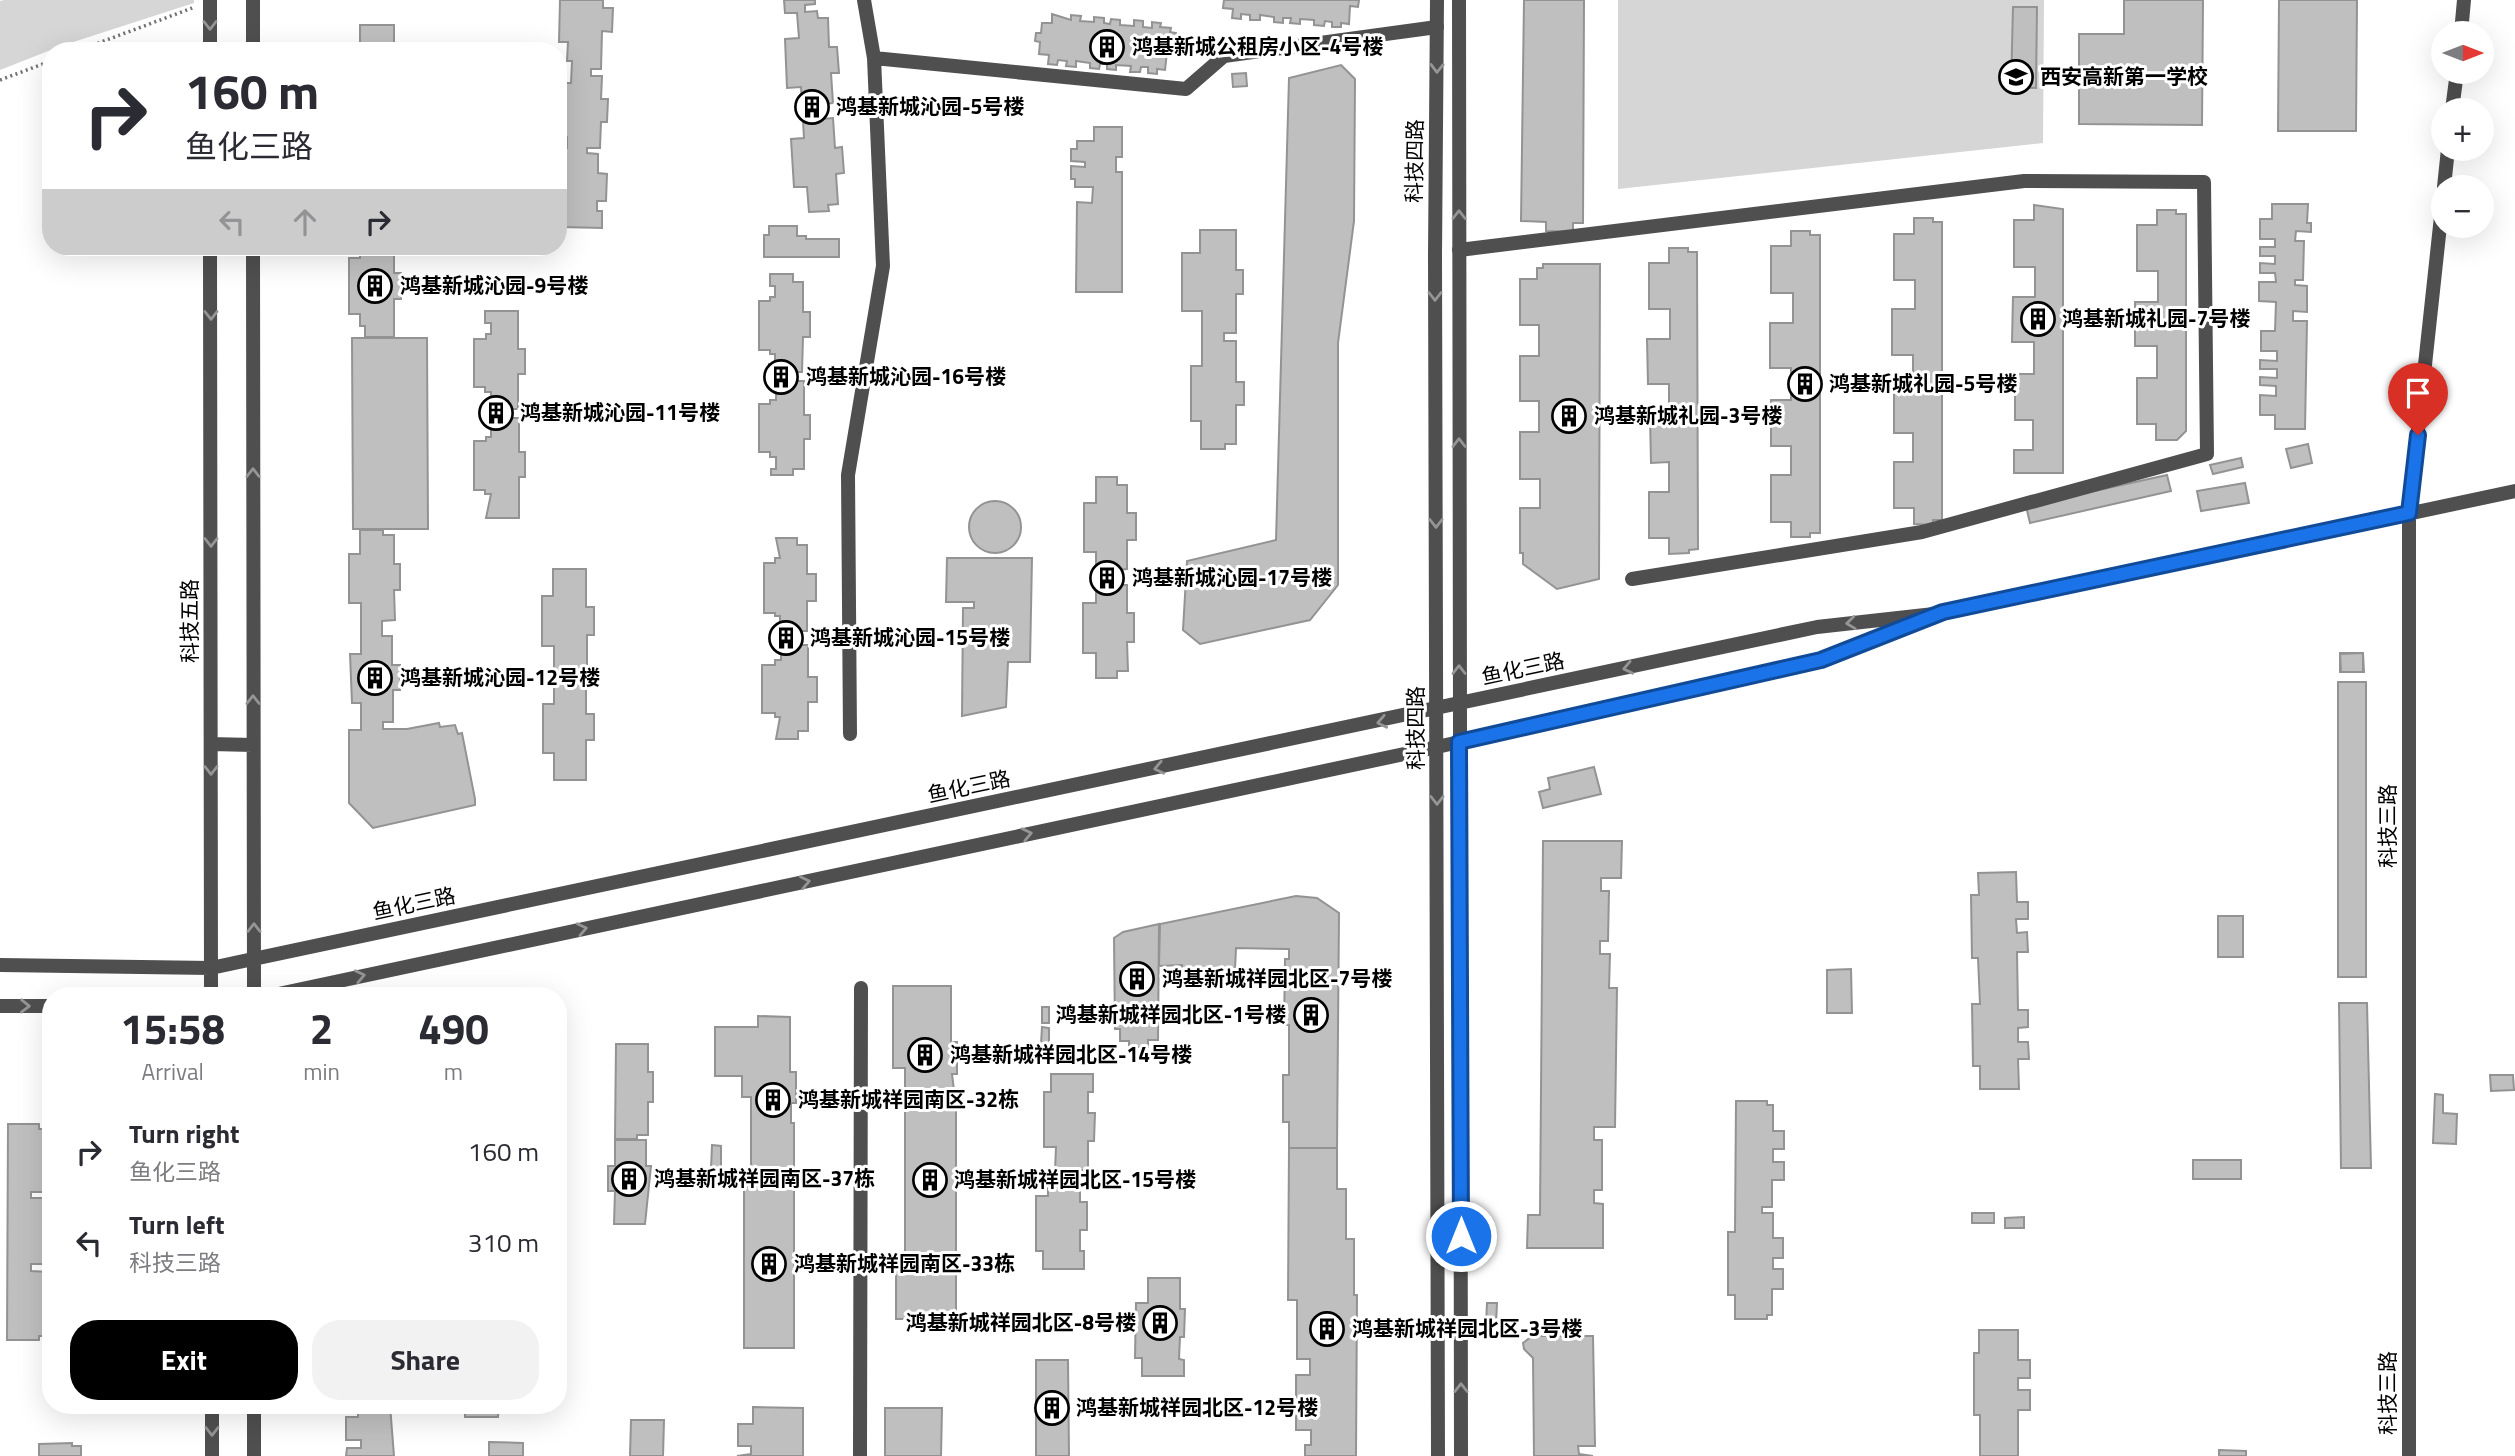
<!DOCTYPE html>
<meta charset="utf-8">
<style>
:root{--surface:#fff;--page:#f2f2f3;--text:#2b2b33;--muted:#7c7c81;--accent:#000}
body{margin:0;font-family:"Titillium Web","Noto Sans SC",sans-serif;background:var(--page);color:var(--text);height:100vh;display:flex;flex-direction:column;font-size:26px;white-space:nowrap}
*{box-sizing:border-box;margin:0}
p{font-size:23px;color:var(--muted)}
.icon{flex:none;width:38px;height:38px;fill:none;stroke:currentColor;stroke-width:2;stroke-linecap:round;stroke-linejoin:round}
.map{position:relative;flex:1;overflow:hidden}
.panel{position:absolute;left:42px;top:987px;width:525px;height:427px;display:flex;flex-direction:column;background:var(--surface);border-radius:28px;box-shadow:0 7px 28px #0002}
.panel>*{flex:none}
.banner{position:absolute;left:42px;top:42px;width:525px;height:214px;border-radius:28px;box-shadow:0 7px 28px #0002;background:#fff;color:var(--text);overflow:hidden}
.needle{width:46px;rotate:90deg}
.controls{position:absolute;left:2431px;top:21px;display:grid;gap:14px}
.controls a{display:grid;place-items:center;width:63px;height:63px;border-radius:50%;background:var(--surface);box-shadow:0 7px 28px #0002;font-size:35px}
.pin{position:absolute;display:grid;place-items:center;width:60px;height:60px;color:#fff;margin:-72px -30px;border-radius:50% 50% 50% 0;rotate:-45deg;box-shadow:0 0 7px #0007}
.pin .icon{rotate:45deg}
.me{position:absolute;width:77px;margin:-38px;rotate:0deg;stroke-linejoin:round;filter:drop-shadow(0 0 5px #0008)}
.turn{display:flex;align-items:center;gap:24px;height:147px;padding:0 28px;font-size:32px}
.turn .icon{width:91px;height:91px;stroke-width:2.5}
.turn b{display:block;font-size:49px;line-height:60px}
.lanes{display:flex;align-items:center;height:66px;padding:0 28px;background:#0003;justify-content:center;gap:35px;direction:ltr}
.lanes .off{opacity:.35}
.eta{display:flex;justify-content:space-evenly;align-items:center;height:119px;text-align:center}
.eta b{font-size:42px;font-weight:700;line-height:49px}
.cta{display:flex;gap:14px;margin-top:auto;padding:14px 28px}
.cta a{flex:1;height:80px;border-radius:28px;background:var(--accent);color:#fff;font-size:28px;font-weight:700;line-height:80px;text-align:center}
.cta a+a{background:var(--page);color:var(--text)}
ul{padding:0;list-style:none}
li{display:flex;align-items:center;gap:21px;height:91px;padding:0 28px}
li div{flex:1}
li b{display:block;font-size:26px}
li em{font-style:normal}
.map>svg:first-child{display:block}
</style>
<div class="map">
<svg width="2515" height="1456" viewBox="0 0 2515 1456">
<rect width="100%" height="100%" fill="#fff"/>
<path fill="#d6d6d6" d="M4 0H194V3L61 46 0 70V1Z
M1618 0H2044L2043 143 1618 189Z"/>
<path fill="#bfbfbf" stroke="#939393" stroke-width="2" d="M560 0H603V8H613L612 32 602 31 601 69H591V76H602L601 99H608L607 122H601L600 148H587V153L598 154V173L607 174 606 201H597V211H602V228L561 227 562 198H558V178H562L563 148H567V137H563V124H558V94H565V83H571L572 61H567L568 42H559Z
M784 0H815V4L805 5V12L817 11 818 18H828L829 47H837L839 73H831L833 103 822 104 821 111 822 119 833 118 835 148 842 147 844 173 836 174 838 204 828 205 829 211 809 212 807 187H794L791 139 804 138 801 87 787 88 785 39 799 38 797 13H785Z
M1224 0H1359L1358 7 1350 6 1349 24 1341 23V27H1332V22L1325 21 1324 26 1314 25V20L1300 19V24L1290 23 1291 18H1283V23L1274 22V17L1260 15V20H1250V15L1241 14V19L1232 18 1233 9 1223 8Z
M1524 0H1584L1583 223H1573V232L1546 231V222L1521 221Z
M2124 0H2203L2202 125 2079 124V34H2124Z
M2279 0H2357L2356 131H2278Z
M2013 7H2037L2036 88 2011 87Z
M1052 14 1071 20V15L1081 16 1080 21 1094 22V17L1104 18V23L1110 24 1111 19 1120 20V25L1134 26V20L1143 21V27L1152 28V22L1161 23 1160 27 1171 28 1170 32 1176 33 1175 53 1167 52 1165 70 1157 69V74L1148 73V67H1141L1140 72H1130L1131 66 1116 65V70L1107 69V64H1100L1099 69 1090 68V63L1076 61V67L1066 66 1067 61 1058 60 1057 65 1048 64 1049 55 1039 54 1040 42 1035 41 1036 33H1041L1042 23H1052Z
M360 25H394V51H360Z
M1341 65 1355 79 1354 221 1338 343V585L1310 620 1200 644 1183 630 1187 561 1276 540 1289 78Z
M1246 73 1247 86 1233 87 1232 74Z
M1094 127H1122V157H1116V172H1122V292H1076L1077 202 1092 203 1093 187H1075V179H1071V166L1085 167V162L1071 161V149H1077V141H1094Z
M2272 204H2308L2307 223H2311V232L2296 231 2295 241H2304L2303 280H2295V285L2307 286V312L2293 311V321H2307L2305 429H2275V415H2260V395L2276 396V386L2260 385V377L2277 378V369H2260V360L2277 361V351H2261V331H2275L2276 302 2259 301V282H2276L2275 273H2260V263L2275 264V256H2260V247H2275V239H2260V219H2272Z
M2034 205 2063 209V473H2014V450H2033V420H2015V374H2034V342H2012L2013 297H2035V267H2014V220H2034Z
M2157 210H2176V214H2186V431L2177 440H2156V424H2137V378H2157V346H2135V302H2158V271H2137V225H2157Z
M1914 218H1933V222H1942V520H1933V525L1914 524V508H1894V462H1913V433H1894V387H1913V355H1892V309H1915V280H1894V234H1914Z
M769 226H797V236H806V239H839V257H764V235H769Z
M1200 230H1236V270H1243V294H1236V333H1224V341H1236V382H1244V405H1236V444H1225V449H1201V421H1191V366H1202V311H1182V253H1200Z
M1791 231H1810V235H1820V533H1810V537H1791V522H1771V475H1791V446H1771V400H1791V368H1770V323H1793V293H1771V246H1791Z
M360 247H394V273H401V299H394V337H365V326H360V314H349V258H360Z
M1669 248H1688V252H1697L1698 549 1689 550V553L1669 554V538H1649V492H1669V462L1651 463 1650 416H1669V384H1648L1647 339H1670V309H1649V263H1669Z
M1543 264H1600L1599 579 1557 589 1523 564V553H1520V508H1540V479H1520V432H1539V401H1520V356H1539V325H1520V279H1537V268H1543Z
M770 274H793V282H803V312H810V337H803L802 372H792V381H804V415H810V439H804V469H793V475H771V469H776V457H770V452H759V404H770V400H776V387H769V364H775V354H770V350H759V301H770V297H775V286H770Z
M485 311H518V349H525V374H518V409H508V418H519V452H525V477H519V518H486L491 494H485V490H474V441H486V437H491V424H485V402H491V392H485V387H474V339H486V334H491V323H485Z
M352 338H427L428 529H353Z
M2308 444 2312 463 2291 468 2286 449Z
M2241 458 2243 467 2213 474 2210 465Z
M2167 475 2171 491 2030 523 2026 506Z
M1096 477H1117V485H1127V513H1136V540H1127V569L1117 570V585H1127V613H1134V642H1127L1128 671H1117V678H1096V653H1083V603H1096V552H1084V503H1096Z
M2245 483 2249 503 2201 511 2197 491Z
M969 527a26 26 0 1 1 52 0a26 26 0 1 1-52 0Z
M360 530H383V535H394V564H400V590H394L395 620 382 621V636H392V665H400V690H393V722H383V729H407L439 723 440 727 455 725 458 734 462 733 475 799V805L373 828 349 803V730H361V703H352L350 654H361V603H349V554H360Z
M776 538H797V545H807V574H816V601H807V631H797V645H808V677H817V702H808V731H798V739H776L780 717H775V713H762V665H775V660H781V650H775V626H780V616H775V613H764V563H775V558H780Z
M947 558H1032L1030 662H1008L1006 707 962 716 963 608H974V602H946Z
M553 569H586V607H594V635H587V670H576V679H586V714H594V740H586V780H554V753H543V704H554V646H542V596H553Z
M2340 653H2363L2364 672H2341Z
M2363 653V672H2340V654Z
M2338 682H2366V977H2338Z
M2338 682H2366V977H2338Z
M1594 767 1601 794 1543 808 1539 792 1550 789 1548 778Z
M1543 841H1622L1621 878H1601V891H1609L1608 941H1600V954H1610L1609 988H1617L1615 1127H1594V1140H1602V1190H1594V1203L1603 1204V1248H1527L1528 1215H1540Z
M2016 872 2017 902H2028V919H2016L2017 933 2027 932 2028 952H2017L2018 1010H2028V1027L2018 1028V1042H2028L2029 1059H2018L2019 1089H1980V1066H1973L1972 1004H1980L1978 958H1972L1971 895H1979L1978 873Z
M1296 896 1317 898 1339 913 1337 1148H1289V1122H1283V1075H1289V1025H1284L1285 959H1289V949L1236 948 1235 970H1182V965L1159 966 1160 924Z
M2218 916H2243V957H2218Z
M1159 924 1158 1040H1148V1047H1129V1041H1120V1029H1115L1114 938 1123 932Z
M1851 969 1852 1013H1827V970Z
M893 986H951V1042H957V1074H952L956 1106H905V1068H893Z
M2339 1003H2367L2371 1168H2341Z
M2339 1003H2367L2371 1168H2341Z
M1042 1007H1049V1023H1042Z
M758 1016 790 1017V1072H796V1103H791V1123H794V1180H744V1173H751V1097H742V1076H715V1027H758Z
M1042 1027 1049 1028V1044H1041Z
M616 1044H648V1072H653V1102H648V1135H637V1139H615Z
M1051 1074H1093V1092H1088V1113H1095L1094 1141H1088V1170H1080V1202H1087V1230H1080V1251H1084V1269H1043V1251H1036V1196H1048V1170H1055L1056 1147H1044V1092H1051Z
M2490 1075H2513L2514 1090 2491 1091Z
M2435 1094 2443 1095V1113L2457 1114 2456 1144 2433 1143Z
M1736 1101H1767V1105H1773V1131H1784V1149H1773V1162H1784V1180H1772V1207H1762V1213H1773V1238H1783V1258H1773V1269H1783V1289H1772V1315H1767V1319H1735V1295H1728V1232H1735Z
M905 1106H956V1319H896V1253H905Z
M8 1124H39V1129H49V1192H31V1198H49V1264H31V1271L49 1272V1336H39V1340H7Z
M615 1140H646V1166H651L645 1224H614L615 1191H608V1166H615Z
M712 1145 721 1146V1169H711Z
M1289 1148H1337V1189H1346V1239H1354V1295H1357L1356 1456H1305V1445H1311V1430H1296V1375H1310V1359H1297V1300H1288Z
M2193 1160H2241V1179H2193Z
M744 1181H794V1348H744Z
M1972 1213H1994V1223H1972Z
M2024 1217V1228H2005V1218Z
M1148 1278H1180V1309H1185L1184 1337H1180L1179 1359 1184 1360V1376H1142V1358H1135L1136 1303H1148Z
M1487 1303H1497L1496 1324H1486Z
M1979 1330H2018V1360H2030V1378H2018V1390H2030V1410H2018V1456H1980V1415H1974V1353H1979Z
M1593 1336 1595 1446H1578L1579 1454 1593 1456H1534L1533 1358 1524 1349 1523 1343 1532 1336Z
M1036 1360H1068L1069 1456H1036Z
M358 1405H390L394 1456H346L347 1448H361V1440H346V1417H358Z
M465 1405H499L498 1417H465Z
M753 1407 803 1408V1456H737L751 1454V1446H738V1424H753Z
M885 1408H942L941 1456H885Z
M631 1420H664L663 1456H630Z
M489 1442 523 1443V1456H489Z
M72 1443V1446H81V1456H39V1444Z
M2219 1450 2246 1451V1456H2219Z"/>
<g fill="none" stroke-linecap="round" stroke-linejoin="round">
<path stroke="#717171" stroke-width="3.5" stroke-dasharray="2 3.5" stroke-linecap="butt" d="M77 51 195 7
M0 80 51 61"/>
<path stroke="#4f4f4f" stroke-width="14" d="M874 58 1186 89 1224 56 1437 27
M1459 250 2024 181 2204 182 2207 454 1922 532 1632 579
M850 734 848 475 883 266 874 58 864 0
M860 1456 861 988"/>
<path stroke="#4f4f4f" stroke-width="14" d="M210 0V51
M253 0V51
M1437 0 1435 255 1438 1456
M1459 0 1461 1456
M2461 33 2464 0
M2452 110 2457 72
M2444 187 2448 149
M210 247 211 996
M253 247 254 996
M211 744 253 745
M0 965 211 968 1817 627 1943 613 2515 491
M269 996 1437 747 1821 660 1925 619
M0 1006H51
M212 1405V1456
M254 1405V1456
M2409 1456V513L2443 198"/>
</g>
<defs><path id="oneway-chevron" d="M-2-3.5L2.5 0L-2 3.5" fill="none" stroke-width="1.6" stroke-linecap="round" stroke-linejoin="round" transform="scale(1.75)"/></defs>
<g stroke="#959595">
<use href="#oneway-chevron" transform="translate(210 25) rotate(90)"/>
<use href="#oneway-chevron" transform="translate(1437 68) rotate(91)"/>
<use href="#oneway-chevron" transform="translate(1459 215) rotate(-90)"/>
<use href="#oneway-chevron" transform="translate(1435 296) rotate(90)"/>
<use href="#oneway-chevron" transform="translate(211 315) rotate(90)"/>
<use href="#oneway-chevron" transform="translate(1459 443) rotate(-90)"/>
<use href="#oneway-chevron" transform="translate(253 473) rotate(-90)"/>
<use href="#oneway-chevron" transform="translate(1436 523) rotate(90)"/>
<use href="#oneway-chevron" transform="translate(211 542) rotate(90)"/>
<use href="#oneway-chevron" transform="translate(1851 623) rotate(173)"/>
<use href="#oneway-chevron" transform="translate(1628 668) rotate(168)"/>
<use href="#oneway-chevron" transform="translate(1459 670) rotate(-90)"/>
<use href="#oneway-chevron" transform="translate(253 700) rotate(-90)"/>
<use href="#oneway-chevron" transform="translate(1382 722) rotate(168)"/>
<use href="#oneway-chevron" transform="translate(1159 768) rotate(168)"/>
<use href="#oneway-chevron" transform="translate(211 770) rotate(90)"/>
<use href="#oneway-chevron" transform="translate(1437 800) rotate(90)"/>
<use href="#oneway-chevron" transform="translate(1027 834) rotate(-12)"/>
<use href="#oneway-chevron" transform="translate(805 882) rotate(-12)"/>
<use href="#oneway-chevron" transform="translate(254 928) rotate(-90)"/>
<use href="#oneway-chevron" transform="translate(582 929) rotate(-12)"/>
<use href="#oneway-chevron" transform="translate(360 976) rotate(-12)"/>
<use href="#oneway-chevron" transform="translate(25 1006) rotate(1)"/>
<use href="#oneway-chevron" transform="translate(1461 1388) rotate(-90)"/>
<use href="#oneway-chevron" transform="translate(212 1431) rotate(90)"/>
</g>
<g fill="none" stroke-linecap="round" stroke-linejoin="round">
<g stroke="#114b97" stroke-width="18">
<path id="route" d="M1461 1236 1459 742 1821 660 1943 612 2409 513 2418 435"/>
</g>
<use href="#route" stroke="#1a73e8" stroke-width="12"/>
</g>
<defs>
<g id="building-ring" transform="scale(1.75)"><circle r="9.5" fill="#fff" stroke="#000" stroke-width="1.5"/><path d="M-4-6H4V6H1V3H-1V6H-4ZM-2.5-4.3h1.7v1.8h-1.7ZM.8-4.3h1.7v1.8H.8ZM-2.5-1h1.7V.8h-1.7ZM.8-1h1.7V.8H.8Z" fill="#000"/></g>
<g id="school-ring" transform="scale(1.75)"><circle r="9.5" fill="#fff" stroke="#000" stroke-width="1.5"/><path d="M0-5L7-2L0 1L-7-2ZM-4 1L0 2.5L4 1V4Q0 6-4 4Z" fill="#000"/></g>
</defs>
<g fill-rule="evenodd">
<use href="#building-ring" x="1107" y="47"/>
<use href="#school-ring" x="2016" y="77"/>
<use href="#building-ring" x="812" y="107"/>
<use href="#building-ring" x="375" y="286"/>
<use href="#building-ring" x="2038" y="319"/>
<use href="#building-ring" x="781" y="377"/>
<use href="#building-ring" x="1805" y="384"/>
<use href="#building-ring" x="496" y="413"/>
<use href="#building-ring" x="1569" y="416"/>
<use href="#building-ring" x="1107" y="578"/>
<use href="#building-ring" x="786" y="638"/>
<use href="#building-ring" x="375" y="678"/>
<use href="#building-ring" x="1137" y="979"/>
<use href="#building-ring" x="1311" y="1015"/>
<use href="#building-ring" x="925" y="1055"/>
<use href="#building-ring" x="773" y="1100"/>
<use href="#building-ring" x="629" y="1179"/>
<use href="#building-ring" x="930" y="1180"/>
<use href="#building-ring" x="769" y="1264"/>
<use href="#building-ring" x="1160" y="1323"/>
<use href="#building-ring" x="1327" y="1329"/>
<use href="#building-ring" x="1052" y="1408"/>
</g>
<g text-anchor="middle" stroke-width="6" stroke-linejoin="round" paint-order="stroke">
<g font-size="21" font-weight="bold" fill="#000" stroke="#fff" text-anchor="start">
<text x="1132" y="54">鸿基新城公租房小区-4号楼</text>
<text x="2040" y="84">西安高新第一学校</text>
<text x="836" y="114">鸿基新城沁园-5号楼</text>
<text x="400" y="293">鸿基新城沁园-9号楼</text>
<text x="2062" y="326">鸿基新城礼园-7号楼</text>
<text x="806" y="384">鸿基新城沁园-16号楼</text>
<text x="1829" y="391">鸿基新城礼园-5号楼</text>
<text x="520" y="420">鸿基新城沁园-11号楼</text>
<text x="1594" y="423">鸿基新城礼园-3号楼</text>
<text x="1132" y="585">鸿基新城沁园-17号楼</text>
<text x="810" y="645">鸿基新城沁园-15号楼</text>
<text x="400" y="685">鸿基新城沁园-12号楼</text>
<text x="1162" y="986">鸿基新城祥园北区-7号楼</text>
<text x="1286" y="1022" text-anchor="end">鸿基新城祥园北区-1号楼</text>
<text x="950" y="1062">鸿基新城祥园北区-14号楼</text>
<text x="798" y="1107">鸿基新城祥园南区-32栋</text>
<text x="654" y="1186">鸿基新城祥园南区-37栋</text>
<text x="954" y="1187">鸿基新城祥园北区-15号楼</text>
<text x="794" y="1271">鸿基新城祥园南区-33栋</text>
<text x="1136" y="1330" text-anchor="end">鸿基新城祥园北区-8号楼</text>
<text x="1352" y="1336">鸿基新城祥园北区-3号楼</text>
<text x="1076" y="1415">鸿基新城祥园北区-12号楼</text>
</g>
<g font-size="21" fill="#000" stroke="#fff">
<text transform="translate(1415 161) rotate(-89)" y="7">科技四路</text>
<text transform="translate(190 621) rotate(-90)" y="7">科技五路</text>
<text transform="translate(1523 669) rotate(-12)" y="7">鱼化三路</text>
<text transform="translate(1416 728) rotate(-90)" y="7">科技四路</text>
<text transform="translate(969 787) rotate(-12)" y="7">鱼化三路</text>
<text transform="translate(2388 826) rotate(-90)" y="7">科技三路</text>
<text transform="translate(414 904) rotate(-12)" y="7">鱼化三路</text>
<text transform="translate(2388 1393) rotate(-90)" y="7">科技三路</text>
</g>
</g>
</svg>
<div class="controls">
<a><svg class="needle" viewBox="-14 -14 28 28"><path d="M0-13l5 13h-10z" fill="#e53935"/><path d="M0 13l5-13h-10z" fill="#7c7c81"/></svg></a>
<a>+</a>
<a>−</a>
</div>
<div class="pin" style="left:2418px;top:435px;background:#d93025"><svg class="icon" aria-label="arrive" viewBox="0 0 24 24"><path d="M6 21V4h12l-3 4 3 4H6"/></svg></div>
<svg class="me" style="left:1461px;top:1236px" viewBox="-20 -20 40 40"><circle r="17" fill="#1a73e8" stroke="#fff" stroke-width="3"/><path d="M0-11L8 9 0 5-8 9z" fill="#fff"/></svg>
<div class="banner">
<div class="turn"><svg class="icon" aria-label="right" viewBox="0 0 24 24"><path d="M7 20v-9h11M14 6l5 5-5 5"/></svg><div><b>160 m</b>鱼化三路</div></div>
<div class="lanes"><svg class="icon off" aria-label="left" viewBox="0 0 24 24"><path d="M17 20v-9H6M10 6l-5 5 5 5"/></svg><svg class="icon off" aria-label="ahead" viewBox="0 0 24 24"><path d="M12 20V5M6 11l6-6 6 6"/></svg><svg class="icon" aria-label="right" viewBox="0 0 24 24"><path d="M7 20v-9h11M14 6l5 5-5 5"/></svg></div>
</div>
<section class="panel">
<div class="eta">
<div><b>15:58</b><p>Arrival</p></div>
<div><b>2</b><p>min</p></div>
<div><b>490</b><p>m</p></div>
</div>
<ul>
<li><svg class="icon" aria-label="right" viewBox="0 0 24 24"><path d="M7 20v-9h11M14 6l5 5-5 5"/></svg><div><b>Turn right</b><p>鱼化三路</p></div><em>160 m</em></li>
<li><svg class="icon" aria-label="left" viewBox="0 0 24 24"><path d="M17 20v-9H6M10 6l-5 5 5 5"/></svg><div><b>Turn left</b><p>科技三路</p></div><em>310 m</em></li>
</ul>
<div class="cta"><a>Exit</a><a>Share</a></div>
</section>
</div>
